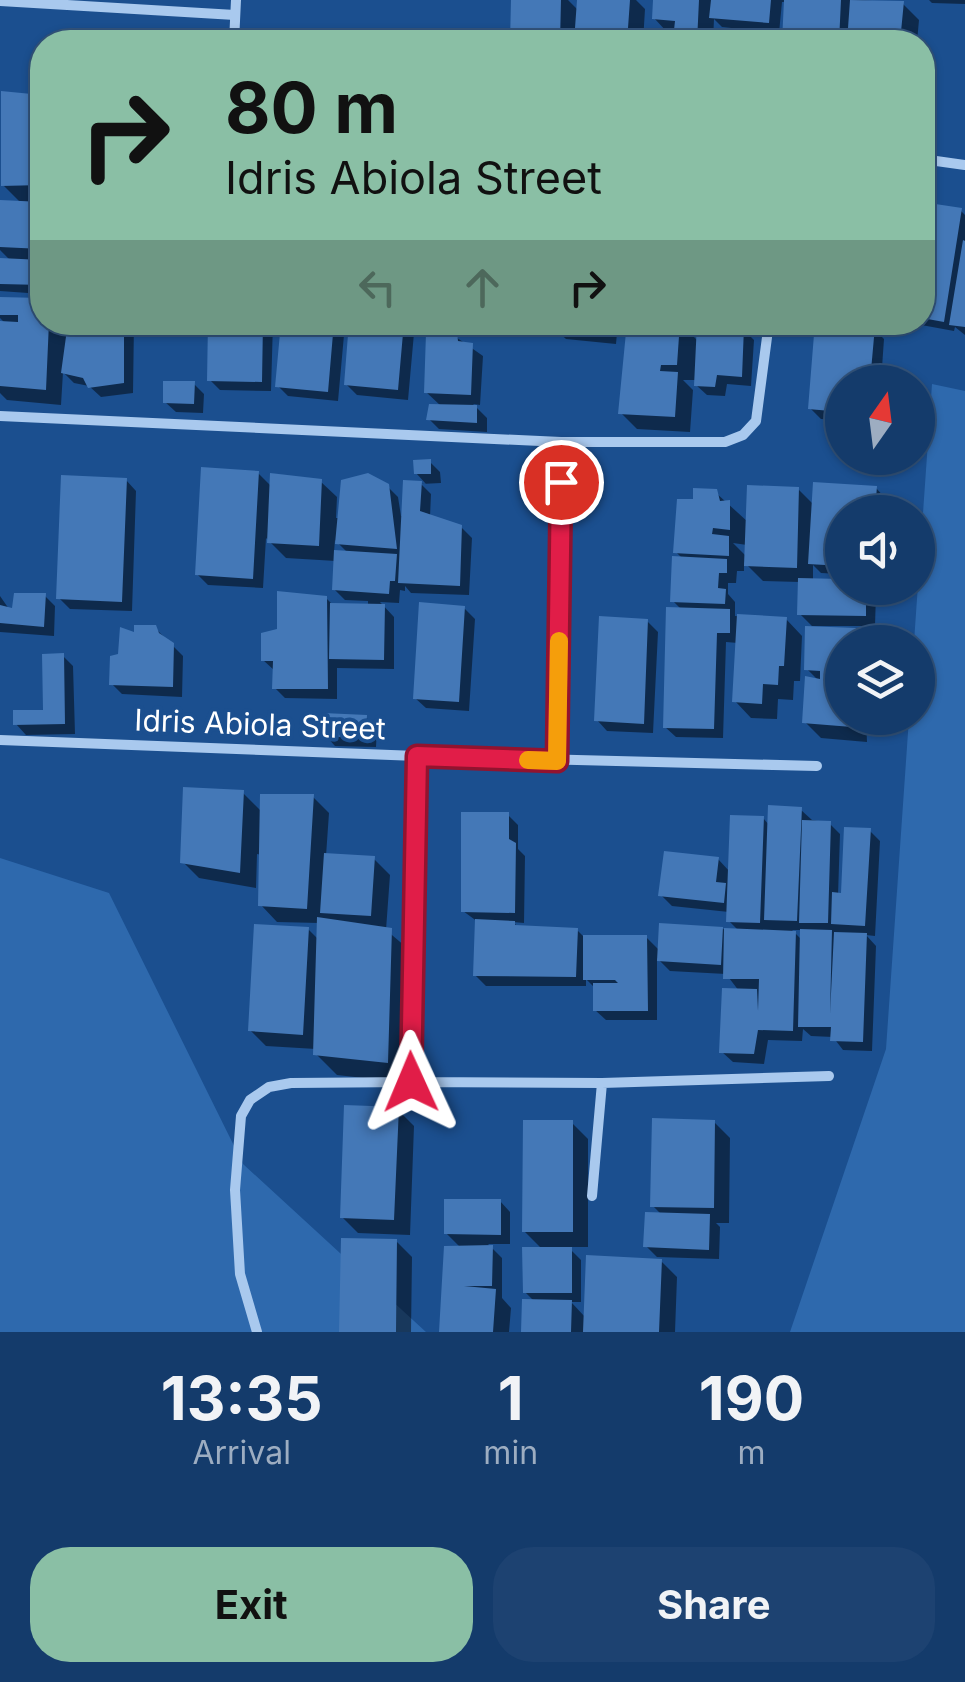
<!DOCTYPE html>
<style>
:root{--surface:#143b6b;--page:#1d4271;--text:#f1f3f6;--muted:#9dadc1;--line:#33557e;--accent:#8abfa5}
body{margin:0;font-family:Inter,sans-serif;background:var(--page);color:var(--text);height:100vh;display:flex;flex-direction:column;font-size:38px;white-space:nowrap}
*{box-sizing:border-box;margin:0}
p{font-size:32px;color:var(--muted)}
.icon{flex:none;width:55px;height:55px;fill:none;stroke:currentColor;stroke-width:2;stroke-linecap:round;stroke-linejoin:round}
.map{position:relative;height:1332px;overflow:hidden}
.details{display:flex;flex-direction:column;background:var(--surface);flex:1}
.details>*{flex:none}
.banner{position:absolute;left:30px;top:30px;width:905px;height:305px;border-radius:40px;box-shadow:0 2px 8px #0004,0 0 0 2px var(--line);background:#8abfa5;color:#111;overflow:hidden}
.needle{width:65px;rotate:14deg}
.fabs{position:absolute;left:825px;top:365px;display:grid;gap:20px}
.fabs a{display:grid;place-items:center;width:110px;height:110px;border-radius:50%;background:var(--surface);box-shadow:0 2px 8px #0004,0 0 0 2px var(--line);font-size:50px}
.pin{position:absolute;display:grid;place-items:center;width:85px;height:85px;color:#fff;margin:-42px;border:5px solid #fff;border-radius:50%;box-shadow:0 2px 10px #0007}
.me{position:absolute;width:110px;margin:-55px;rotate:359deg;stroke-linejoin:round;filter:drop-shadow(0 0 8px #0008)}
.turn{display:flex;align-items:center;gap:35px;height:210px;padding:0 30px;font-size:45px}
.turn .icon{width:130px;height:130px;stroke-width:2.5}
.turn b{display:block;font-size:70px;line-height:85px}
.lanes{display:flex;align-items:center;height:95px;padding:0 30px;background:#0003;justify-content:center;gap:50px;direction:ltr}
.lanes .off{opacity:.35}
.eta{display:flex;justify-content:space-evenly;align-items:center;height:170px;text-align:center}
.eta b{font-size:60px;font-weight:700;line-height:70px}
.button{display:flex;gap:20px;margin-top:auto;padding:20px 30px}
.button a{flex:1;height:115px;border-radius:40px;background:var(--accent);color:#111;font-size:40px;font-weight:700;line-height:115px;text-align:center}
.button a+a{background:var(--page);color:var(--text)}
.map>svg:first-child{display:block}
</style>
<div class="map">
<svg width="965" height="1332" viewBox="0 0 965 1332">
<rect width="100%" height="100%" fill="#1b4f8f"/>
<path fill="#2e69ad" d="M932 384 965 391V1332H790L886 1049 909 718H918V642H914Z
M0 858 109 893 243 1164 426 1332H0Z"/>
<path fill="#0007" fill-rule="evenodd" d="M513 0H568L579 11 580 0H636L645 9 643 42H513Z
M655 0H862L903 4 919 20 917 42H784L786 2H782L779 33 722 27 714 19 713 42H654L655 31 667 32 654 18Z
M929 0H965V4L932 3Z
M4 94 42 98V294L0 291V261H11L0 250V202L21 203 3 185Z
M922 205 961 211 965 215V335L955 327 954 331 905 322H922Z
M0 299 42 300V322H65V330H69L70 322H134L133 393 101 397 89 386 74 383 63 372 61 405 7 400 0 393V324H6L0 318Z
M211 322H273L271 391 220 390 210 380Z
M351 322H415L408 400 357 395 346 384Z
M427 322H454L453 335 483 356 480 405 473 404 487 418V432L439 429 429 419 441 406 426 392 439 335Z
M460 322H484V331L467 329Z
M556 322H618L616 344 566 339 555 329Z
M629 322H687L686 329 699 342 712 326 708 322H755L753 331 744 330 754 340 751 386 727 384 725 396 707 395 696 385 697 380H683L693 390 690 432 637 429 621 413Z
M830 322H875L874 329 884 339 881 382H842V420L821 419 810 408 832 325Z
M333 325 344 335 338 401 288 396 278 386Z
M194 384 204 394 203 413 176 412 165 402Z
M430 462 440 472 441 483 421 484 431 494 430 517 461 527 472 538 469 595 411 593 405 586V591L400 590 399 603 380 602 394 617V669L337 668V699L285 698 275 688V671L263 660 280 631 326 598 333 605 368 606V601L345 600 334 589 336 561 286 558 266 538 263 588 208 585 197 574 258 473 272 487 320 481 337 497 336 518H340L387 486 398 497 401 516H404L405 483 426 484 416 473ZM335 540 348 553 334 552Z
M126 480 136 491 132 611 70 609 59 598Z
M876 488 886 499V512H842V574L821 573 813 565V581H842V588H871L876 593 875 626H812L800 614V582L763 581 744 562V571H737L736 583H728V594L735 602V616L786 619 802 636 800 681H794L793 700 778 699 777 719 751 718 735 701 738 643 726 642 723 738 676 737 665 727 682 610 673 601 683 559 676 552 696 502 715 492 748 522 798 489 814 505ZM733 543 747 545V557Z
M0 596 9 609 14 611 45 596 55 606 54 636 0 632Z
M464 608 475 619 469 711 426 708 415 698Z
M647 621 658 632 653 733 607 731 597 720Z
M155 628 183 656 182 697 122 694 112 684 120 656Z
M855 631 866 642H842V718H866L867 742 821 738 805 722 820 682 807 669Z
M63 656 73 666 75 734 26 735 16 724 46 712Z
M366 717 377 728 376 747 335 746 325 735Z
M242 792 262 812 313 797 329 813 326 856 374 859 390 875 386 930 412 952 408 1083 337 1075 316 1054V1049L266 1046 250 1030 308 929 319 940V923L277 922 261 905 262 855 257 854 256 888 199 878 183 862Z
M801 810 812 820 829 823 840 834 838 896H843L870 831 880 841 875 936 866 935 876 946 872 1051 843 1050 833 1037 811 1036 803 1029 802 1041 768 1040 764 1064 733 1062 722 1052 739 991 726 974 670 971 657 958V1020H606L595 1010V988L586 979V986H486L475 975 478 922 463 911 508 815 518 825V849L525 856 524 923 513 922 519 928 577 930 585 938 646 937 660 951 661 926 738 930 729 921V912L672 906 661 895 718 859 730 872 763 818 770 826ZM792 930H802V940Z
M398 1110 414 1126 410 1235 358 1233 342 1217Z
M714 1122 730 1138 729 1223H716L720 1227 719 1259 657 1257 646 1246 662 1215 653 1206Z
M572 1123 588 1139V1247H568L581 1260V1302H571L586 1318 661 1261 677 1277 675 1332H523L535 1302 525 1292 543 1250 524 1231Z
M500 1201 510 1212V1244H488L502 1258V1298L511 1308 509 1332H441L461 1248 446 1233Z
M396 1241 412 1257 411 1332H342Z"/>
<path fill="#4478b7" d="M511 0H561L560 42H510Z
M577 0H630L627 42H574Z
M653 0H699L697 42H652L653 28 674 30 675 21 652 19Z
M711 0H771L769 23 709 18Z
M784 0H841L839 42H782Z
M850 0 904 1 900 42H847Z
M1 91 42 95V185L1 186Z
M0 200 42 202V249L0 247Z
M922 202 962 208 944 322 922 318Z
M963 240 965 241V327L949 325Z
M0 258 42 260V285L0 284Z
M0 297 42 298V322H49L46 390 0 386V321L18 322V315H0Z
M68 322H124V383L88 388 83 378 61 373Z
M208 322H263L262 382 207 381Z
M281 322H334L328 392 275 387Z
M349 322H404L398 390 344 385Z
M553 322H607L606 335 552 329Z
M627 322H680L677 365H661L660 371 678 372 675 417 618 414Z
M815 322 875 326 870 382H842V412L808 409Z
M697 323 744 327 742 377 717 375 715 387 694 386Z
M457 332 458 341 473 343 471 395 424 393 426 333Z
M163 381H195L194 404 163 403Z
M429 404 477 405V423L426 420Z
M431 459V474H414L413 460Z
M201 467 259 471 253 579 195 575Z
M270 473 322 479 319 546 267 543Z
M368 473 389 484 397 549 335 544 341 480Z
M61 475 127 478 122 602 56 599Z
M403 480 422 481 420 511 462 525 460 586 398 583Z
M813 482 877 486 875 512H842V566L808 564Z
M747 485 799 487 797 568 744 566Z
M693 488 717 489 720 501 730 500V530L713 528 712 534 729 536V556L673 553 677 499H693Z
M334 550 397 554 395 581H390L389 594 332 590Z
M672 556 727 559V573H719L718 588 726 589 725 604 670 602Z
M798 578 842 579V588H866V616L797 615Z
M277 591 327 596 328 689H272L273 661H261V633L277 629Z
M14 593H46L44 627 0 623V605L12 608Z
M419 602 465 606 459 702 413 699Z
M330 603 385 604 384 660 329 659Z
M666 607 730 609V633H717L714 729 663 728Z
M737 614 787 617 784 666H779L778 685 763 684 762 704 732 702Z
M599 616 648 619 644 724 594 721Z
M134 625H156L159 633 174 643 173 687 109 685 110 656 118 654 120 627 134 632Z
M805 626 856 628 855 642H842V694L840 693 842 718H852V727L802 723 805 676 820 679V671L804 670Z
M64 653 65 724 13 725V710H43L42 654Z
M323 713 367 715 366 738 322 736Z
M183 787 244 790 240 873 180 863Z
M260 794H314L307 909 258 906Z
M768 805 802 807 797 921 764 920Z
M461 812H509V839L516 843 515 913 461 912Z
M730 815 764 816 760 923 726 922Z
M802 820 831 821 828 923H799Z
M844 827 871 828 865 926 831 924 832 892 841 893Z
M664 851 719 857 716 882 726 883 724 903 658 896Z
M324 853 375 856 371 916 320 913Z
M317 917 392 928 388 1063 313 1055Z
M475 919 515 921V925L578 928 576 977 473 976Z
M659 923 723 927 721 965 657 961Z
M254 924 309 927 303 1035 248 1031Z
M724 928 796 931 793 1031 758 1030 754 1054 719 1053 722 988 757 989 758 1011 759 979H723Z
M800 929 832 930 830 1014 834 932 867 933 863 1042 830 1041 831 1027H798Z
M583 935H647L648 1011H593V983H618L615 980H583Z
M344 1105 399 1107 394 1220 340 1218Z
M652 1118 715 1120 714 1208 650 1207Z
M523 1120H573V1232H522Z
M444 1199H501V1235L444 1234Z
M645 1212 710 1214 709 1250 643 1247Z
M341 1238 397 1239 396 1332H339Z
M493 1245 492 1286H464L496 1289 493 1332H439L444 1246Z
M522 1247H572V1293H523Z
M586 1255 662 1259 659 1332H583Z
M522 1299 572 1300 571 1332H521Z"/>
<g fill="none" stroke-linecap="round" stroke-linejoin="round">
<path stroke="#a9c9ee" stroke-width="10" d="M0 1 235 15
M234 42 236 0
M922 159 965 165
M0 416 561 442H725L743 435 756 421 769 322
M0 740 417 756 817 766
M417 756 411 1082 602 1083 829 1076
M557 761 561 442
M592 1196 602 1083
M257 1332 240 1274 235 1190 241 1116 250 1100 269 1087 291 1083 411 1082"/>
</g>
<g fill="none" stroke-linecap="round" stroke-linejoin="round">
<g stroke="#92132f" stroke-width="25">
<path id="route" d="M411 1082 417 756 557 761 561 482"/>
</g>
<use href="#route" stroke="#e11d48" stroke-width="18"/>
<path stroke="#f59e0b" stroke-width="18" d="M528 760 557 761 559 641"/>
</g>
<g text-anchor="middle" stroke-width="8" stroke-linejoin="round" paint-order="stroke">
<g font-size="30" fill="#fff" stroke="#1b4f8f">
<text transform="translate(260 725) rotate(2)" y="10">Idris Abiola Street</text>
</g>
</g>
</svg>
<div class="fabs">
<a><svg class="needle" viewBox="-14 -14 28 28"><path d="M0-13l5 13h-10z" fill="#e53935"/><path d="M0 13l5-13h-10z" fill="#9dadc1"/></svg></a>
<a><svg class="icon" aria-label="sound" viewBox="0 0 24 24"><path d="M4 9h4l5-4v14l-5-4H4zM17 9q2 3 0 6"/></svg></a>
<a><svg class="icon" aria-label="layers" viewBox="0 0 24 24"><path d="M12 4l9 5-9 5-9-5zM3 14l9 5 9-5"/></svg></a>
</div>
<div class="pin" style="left:561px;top:482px;background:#d93025"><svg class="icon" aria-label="arrive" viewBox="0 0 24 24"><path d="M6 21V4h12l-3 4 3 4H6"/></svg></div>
<svg class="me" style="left:411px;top:1082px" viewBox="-20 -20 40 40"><path d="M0-17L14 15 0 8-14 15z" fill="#e11d48" stroke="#fff" stroke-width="4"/></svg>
<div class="banner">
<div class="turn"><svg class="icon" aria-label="right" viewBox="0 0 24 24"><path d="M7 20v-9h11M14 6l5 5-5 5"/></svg><div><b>80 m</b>Idris Abiola Street</div></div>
<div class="lanes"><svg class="icon off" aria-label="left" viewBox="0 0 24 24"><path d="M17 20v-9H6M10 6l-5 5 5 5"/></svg><svg class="icon off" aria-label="ahead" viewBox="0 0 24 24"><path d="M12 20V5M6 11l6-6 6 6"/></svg><svg class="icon" aria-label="right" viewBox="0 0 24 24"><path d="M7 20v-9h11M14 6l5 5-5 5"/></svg></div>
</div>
</div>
<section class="details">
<div class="eta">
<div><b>13:35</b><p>Arrival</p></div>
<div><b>1</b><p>min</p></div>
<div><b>190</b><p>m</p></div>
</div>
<div class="button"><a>Exit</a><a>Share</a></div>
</section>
